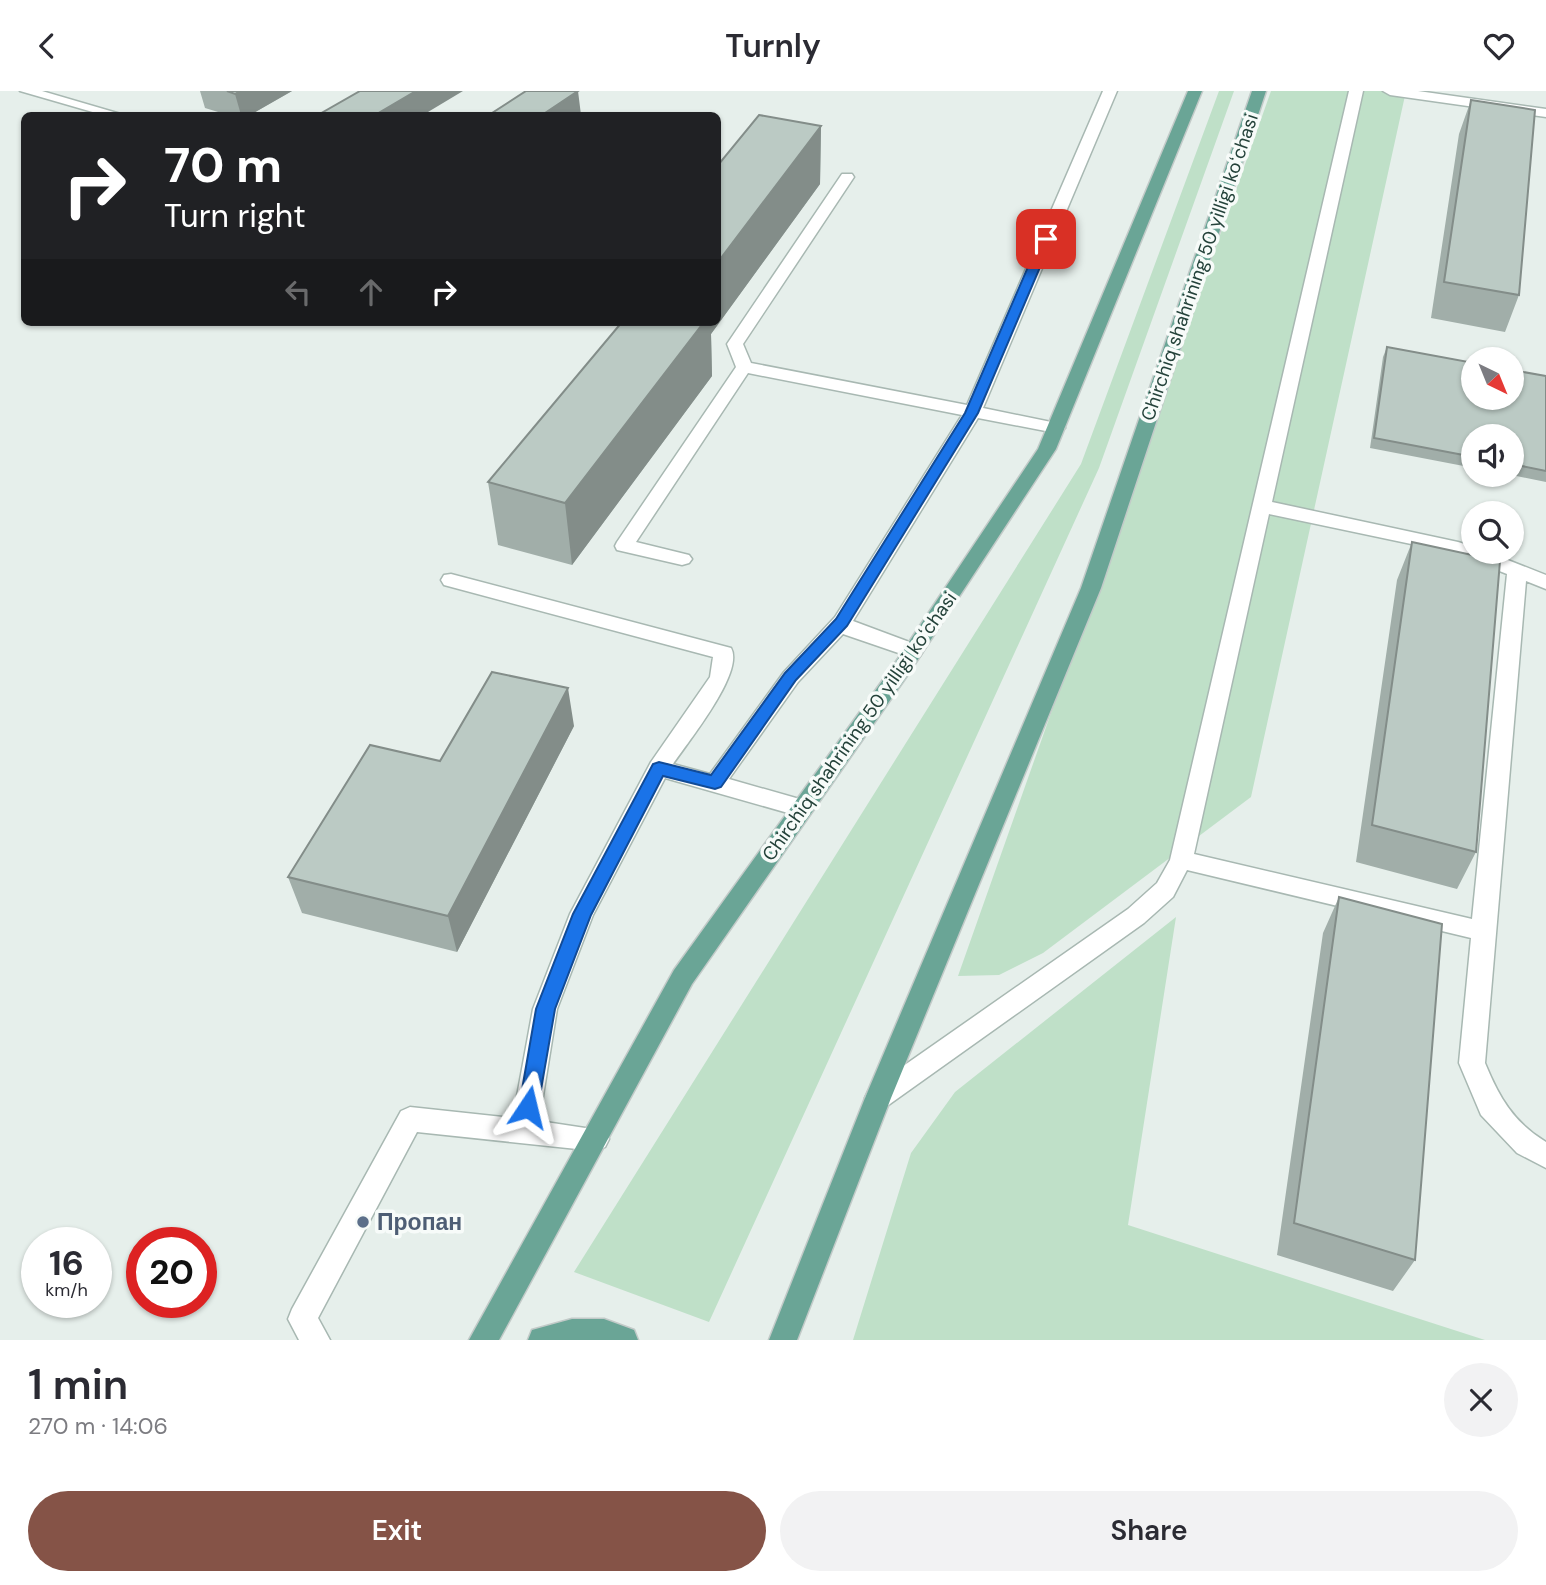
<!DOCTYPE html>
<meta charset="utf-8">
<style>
:root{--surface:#fff;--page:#f2f2f3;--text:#2b2b33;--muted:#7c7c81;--accent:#855347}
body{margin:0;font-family:"DM Sans",sans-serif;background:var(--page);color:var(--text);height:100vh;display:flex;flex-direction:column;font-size:26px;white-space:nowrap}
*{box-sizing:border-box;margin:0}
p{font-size:23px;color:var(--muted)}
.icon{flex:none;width:38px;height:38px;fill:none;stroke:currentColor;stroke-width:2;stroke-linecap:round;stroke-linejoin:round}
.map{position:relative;height:1249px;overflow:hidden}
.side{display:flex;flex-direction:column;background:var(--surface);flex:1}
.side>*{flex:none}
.top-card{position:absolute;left:21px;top:21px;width:700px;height:214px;border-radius:10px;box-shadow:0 2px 5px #0004;background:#202124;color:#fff;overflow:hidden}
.needle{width:46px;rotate:137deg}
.buttons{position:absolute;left:1461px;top:256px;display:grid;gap:14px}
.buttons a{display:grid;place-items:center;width:63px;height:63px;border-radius:50%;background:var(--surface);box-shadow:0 2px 5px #0004;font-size:35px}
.speed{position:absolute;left:21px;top:1136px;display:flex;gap:14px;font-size:35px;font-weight:700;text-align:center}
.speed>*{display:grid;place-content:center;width:91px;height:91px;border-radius:50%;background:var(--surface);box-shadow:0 2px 5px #0004;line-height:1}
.speed small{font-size:18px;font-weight:400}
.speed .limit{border:10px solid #d22;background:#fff;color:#111}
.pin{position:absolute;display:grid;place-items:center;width:60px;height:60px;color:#fff;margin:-30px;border-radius:14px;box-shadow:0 4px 10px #0006}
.me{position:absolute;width:77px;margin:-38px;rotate:10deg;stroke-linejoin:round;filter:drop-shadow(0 0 5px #0008)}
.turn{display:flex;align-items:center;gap:24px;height:147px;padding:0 28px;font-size:32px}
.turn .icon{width:91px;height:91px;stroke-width:2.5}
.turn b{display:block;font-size:49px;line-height:60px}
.lanes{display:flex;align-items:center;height:66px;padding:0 28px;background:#0003;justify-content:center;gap:35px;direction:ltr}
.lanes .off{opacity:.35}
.round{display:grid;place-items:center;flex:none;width:74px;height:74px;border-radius:37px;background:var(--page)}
.overview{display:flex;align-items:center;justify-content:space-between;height:119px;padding:0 28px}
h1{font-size:42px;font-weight:600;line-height:52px}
.primary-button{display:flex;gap:14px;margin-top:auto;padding:14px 28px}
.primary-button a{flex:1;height:80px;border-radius:42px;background:var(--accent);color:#fff;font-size:28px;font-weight:600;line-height:80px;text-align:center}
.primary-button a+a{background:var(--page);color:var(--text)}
header{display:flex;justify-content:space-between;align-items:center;height:91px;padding:0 28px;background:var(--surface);font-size:32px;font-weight:600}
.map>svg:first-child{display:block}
</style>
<header><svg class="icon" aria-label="back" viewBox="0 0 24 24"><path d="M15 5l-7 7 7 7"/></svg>Turnly<svg class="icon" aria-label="heart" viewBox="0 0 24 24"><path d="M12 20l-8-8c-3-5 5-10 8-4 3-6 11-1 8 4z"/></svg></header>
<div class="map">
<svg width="1546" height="1249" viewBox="0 0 1546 1249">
<rect width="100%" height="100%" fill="#e6efeb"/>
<path fill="#bfe0c8" d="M1219 0H1234L1099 377 709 1231 574 1181 1081 373Z
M1271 0H1406L1251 706 1043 862 999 884 958 885Z
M1176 826 1128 1134 1485 1249H853L911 1062 955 1001Z"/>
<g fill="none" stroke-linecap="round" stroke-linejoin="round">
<g stroke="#a8b8b2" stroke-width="3">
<path id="minor" d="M20 0H42L124 24H103Z
M1103 0H1117L983 317 1056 332 1065 337 1056 342 978 327 853 530 920 555 923 560 920 565 913 567 843 543 798 591 729 688 810 711 813 717 810 723 802 726 665 687 593 824 557 918 539 1030 605 1040 609 1048 605 1056 596 1060 417 1041 318 1227 330 1249H299L288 1228 292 1218 401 1020 410 1016 513 1027 533 918 570 823 651 671 710 586 713 566 444 494 441 489 444 484 451 483 731 557C745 581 688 651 673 673L710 683 784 581 835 526 962 324 748 282 636 451 689 464 692 468 689 472 682 474 617 459 615 455 617 451 736 276 727 253 842 83H852L854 86 743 253 751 272 967 314Z
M1349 0H1363L1272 411 1458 451 1474 456V460H1485L1546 484V498L1526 490 1485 972C1499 1006 1513 1031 1546 1051V1077L1517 1062 1481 1024 1459 972 1471 847 1187 779 1173 806 1144 832 887 1015 878 1019 869 1015 865 1007 869 999 1128 818 1157 792 1170 769ZM1269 423 1454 462 1507 483 1472 828 1194 763Z
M1383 0H1418L1546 18V26L1390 4Z"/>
</g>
<g stroke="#c2cac8" stroke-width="3">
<path id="major" d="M1188 0H1202L1056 358 907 585 692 893 499 1249H469L674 879 893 575 1038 358Z
M1252 0H1266L1101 497 891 1007 797 1249H769L865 1007 1081 497Z
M572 1228H604L634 1239 638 1249H528L532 1239Z"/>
</g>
<use href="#minor" fill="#fff" fill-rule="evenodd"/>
<use href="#major" fill="#6aa596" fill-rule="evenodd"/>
</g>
<path fill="#a1aea9" d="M200 0H292L250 24H228L205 17Z
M1471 9 1519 204 1505 241 1431 227 1459 43Z
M821 35 820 93 711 243 712 285 572 474 498 454 488 391 718 231Z
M1387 256 1546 285V391L1507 383H1512V345H1474V377L1370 357 1383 266Z
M1412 451 1476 761 1457 798 1356 771 1397 489Z
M574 635 457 861 302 822 288 786 440 670Z
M1339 806 1415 1169 1393 1200 1277 1164 1323 842Z"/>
<path fill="#838d89" d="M240 0H292L250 24H241L235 3Z
M416 0H463L423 24H375Z
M578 0 581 24H542Z
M821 35 820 93 711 243 712 285 572 474 565 412 704 231H718V171Z
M568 597 574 635 457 861 448 825Z"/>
<path fill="#bbcac4" stroke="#838d89" stroke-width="2" d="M227 0H240L235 3Z
M360 0H416L375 24H318Z
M526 0H578L542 24H489Z
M1471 9 1535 19 1519 204 1444 191Z
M759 24 821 35 718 171V74Z
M622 231H704L565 412 488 391Z
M1387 256 1474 272V306H1512V279L1546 285V380L1512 373V345H1474V366L1374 347Z
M1412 451 1500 470 1476 761 1372 734Z
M492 581 568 597 448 825 288 786 370 654 440 670Z
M1339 806 1442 833 1415 1169 1294 1132Z"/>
<path fill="#1a73e8" stroke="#114b97" stroke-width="2" d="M1046 145 1052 148 978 322 847 535 796 589 721 696 715 698 663 685 591 824 555 918 538 1016 535 1022 528 1025 521 1022 519 1016 536 918 573 823 653 673 659 671 711 684 785 582 836 528 965 322 1040 148Z"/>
<circle fill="#5c6f8a" stroke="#f7fbf9" stroke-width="2.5" cx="363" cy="1131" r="7"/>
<g text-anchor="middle" stroke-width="7" stroke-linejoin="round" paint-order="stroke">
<g font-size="19" fill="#24423a" stroke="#f7fbf9">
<text transform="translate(1199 176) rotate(-71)" y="7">Chirchiq shahrining 50 yilligi koʻchasi</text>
<text transform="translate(859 635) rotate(-55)" y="7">Chirchiq shahrining 50 yilligi koʻchasi</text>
</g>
<g font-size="23" font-weight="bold" fill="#4e5e75" stroke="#f7fbf9" text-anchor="start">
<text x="377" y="1139">Пропан</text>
</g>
</g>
</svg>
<div class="buttons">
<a><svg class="needle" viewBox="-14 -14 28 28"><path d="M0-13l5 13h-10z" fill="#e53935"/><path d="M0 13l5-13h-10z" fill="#7c7c81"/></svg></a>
<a><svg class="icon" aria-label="sound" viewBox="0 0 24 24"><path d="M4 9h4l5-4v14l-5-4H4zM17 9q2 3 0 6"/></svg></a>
<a><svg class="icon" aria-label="search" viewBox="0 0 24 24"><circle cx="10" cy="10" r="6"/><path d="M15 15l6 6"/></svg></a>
</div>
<div class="speed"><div>16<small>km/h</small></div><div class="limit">20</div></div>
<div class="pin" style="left:1046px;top:148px;background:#d93025"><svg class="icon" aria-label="arrive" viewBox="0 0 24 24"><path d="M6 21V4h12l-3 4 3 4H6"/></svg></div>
<svg class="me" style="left:528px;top:1016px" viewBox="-20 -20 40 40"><path d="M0-17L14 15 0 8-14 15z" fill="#1a73e8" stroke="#fff" stroke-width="4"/></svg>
<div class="top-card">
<div class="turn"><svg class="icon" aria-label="right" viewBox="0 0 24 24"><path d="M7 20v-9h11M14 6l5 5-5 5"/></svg><div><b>70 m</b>Turn right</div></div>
<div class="lanes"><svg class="icon off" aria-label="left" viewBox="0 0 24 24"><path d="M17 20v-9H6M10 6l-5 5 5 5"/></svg><svg class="icon off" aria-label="ahead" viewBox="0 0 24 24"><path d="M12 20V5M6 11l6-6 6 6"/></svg><svg class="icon" aria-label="right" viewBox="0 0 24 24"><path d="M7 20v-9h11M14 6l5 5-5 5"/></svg></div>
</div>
</div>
<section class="side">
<div class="overview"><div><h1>1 min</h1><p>270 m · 14:06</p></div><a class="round"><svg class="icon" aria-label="close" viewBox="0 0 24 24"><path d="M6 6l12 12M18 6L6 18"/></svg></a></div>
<div class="primary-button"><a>Exit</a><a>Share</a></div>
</section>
